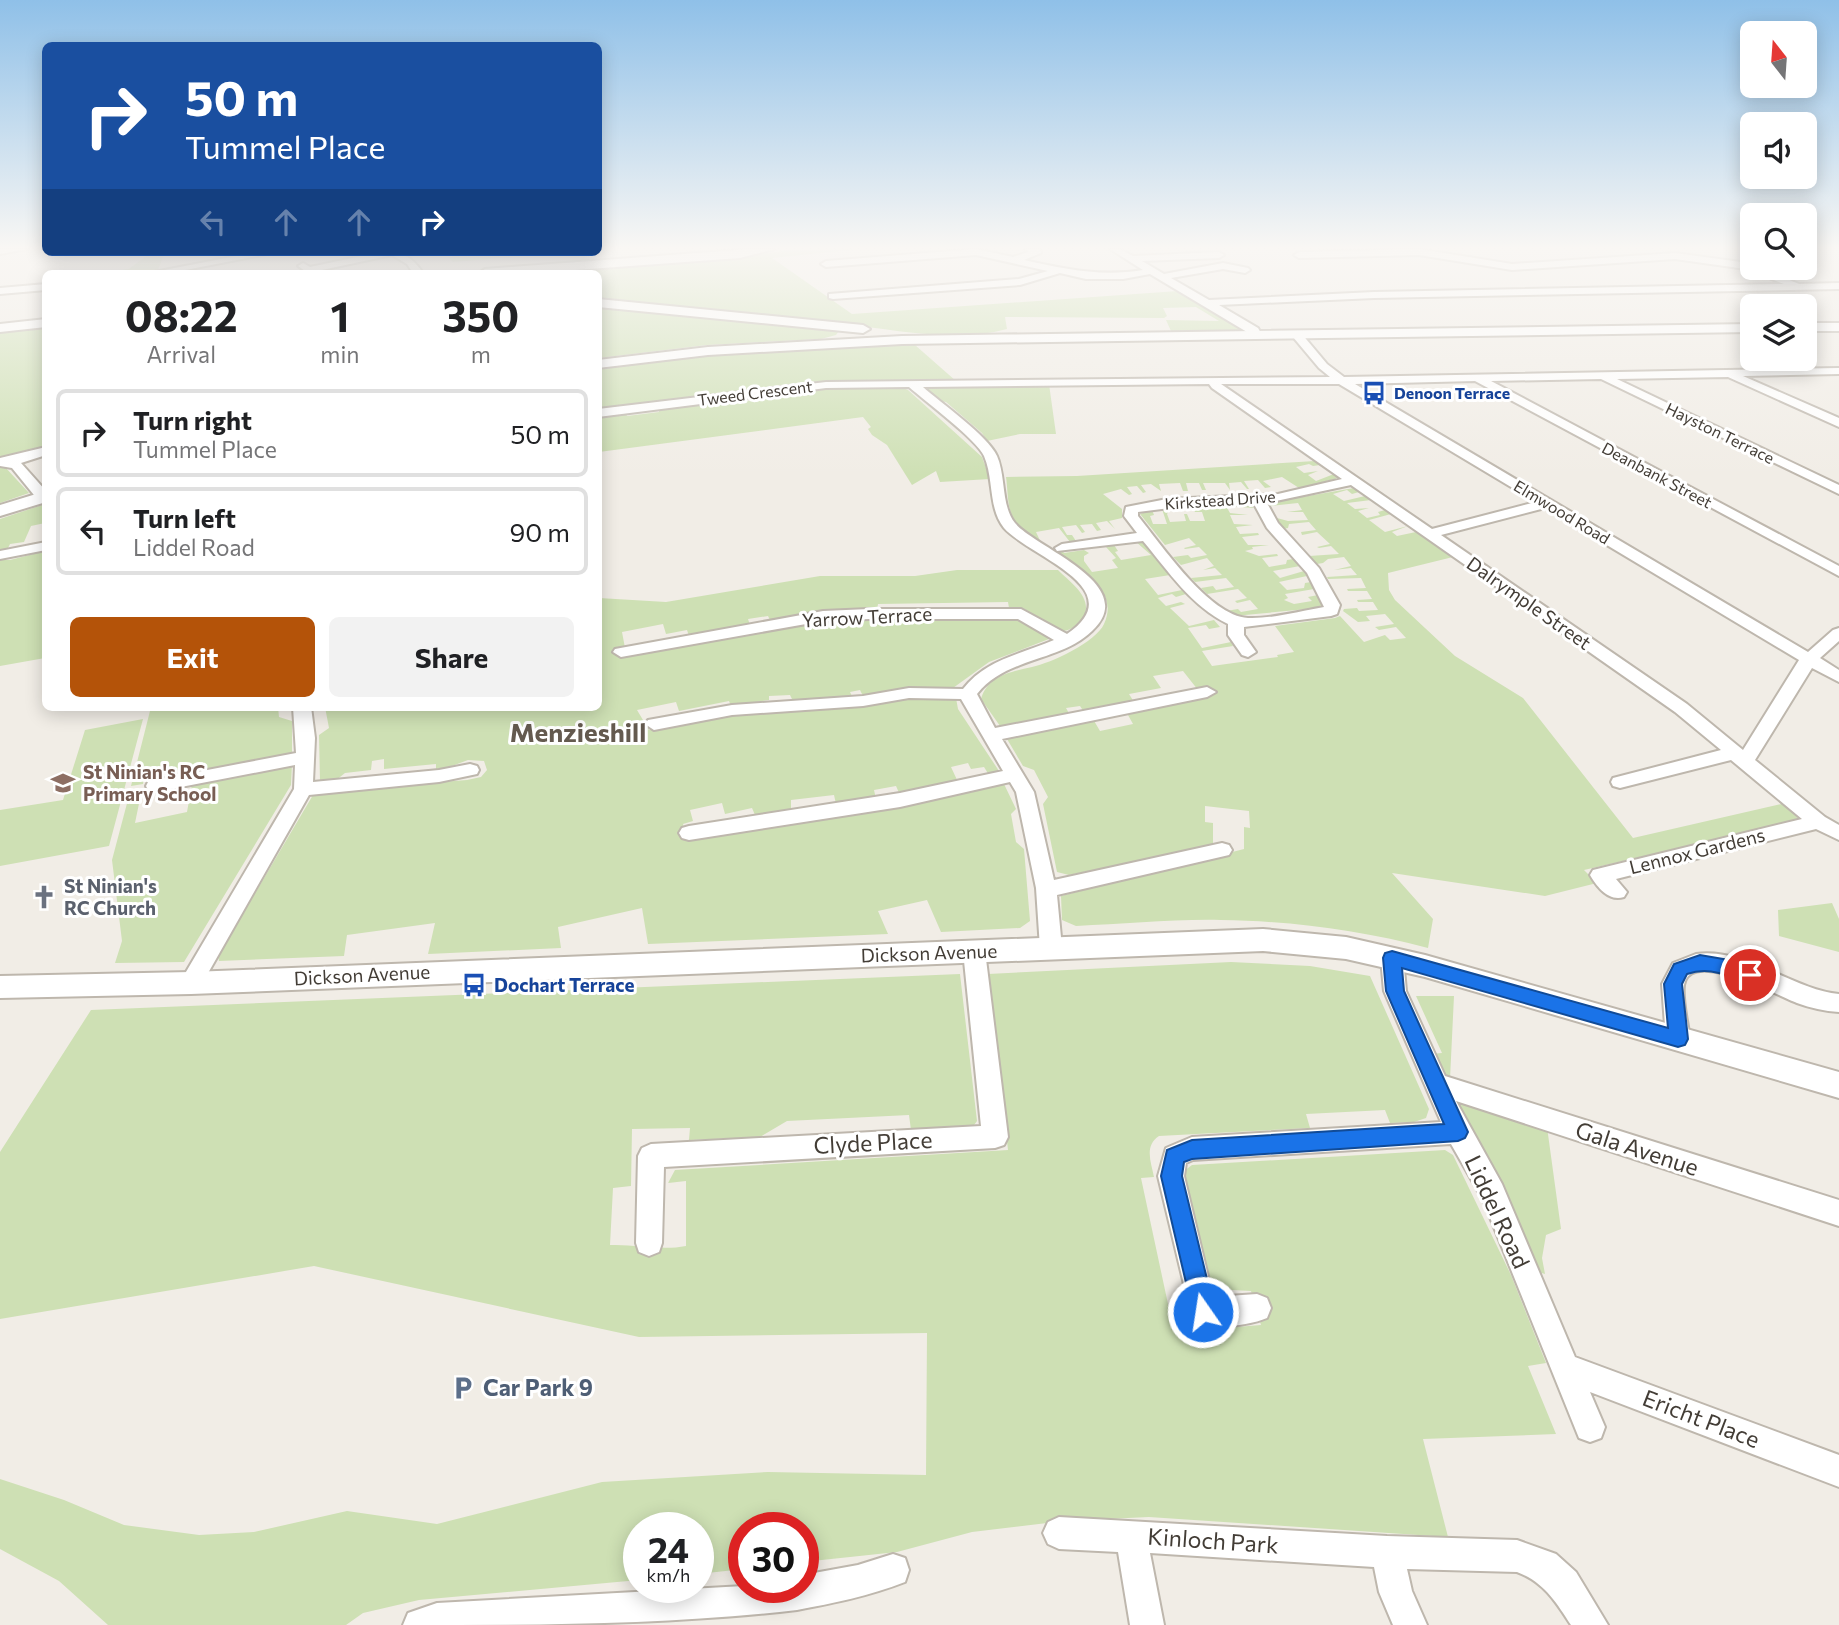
<!DOCTYPE html>
<style>
:root{--surface:#fff;--page:#f2f2f2;--text:#202124;--muted:#757577;--line:#e0e0e0;--accent:#b45309}
body{margin:0;font-family:Commissioner,sans-serif;background:var(--page);color:var(--text);height:100vh;display:flex;flex-direction:column;font-size:26px;white-space:nowrap}
*{box-sizing:border-box;margin:0}
p{font-size:23px;color:var(--muted)}
.icon{flex:none;width:38px;height:38px;fill:none;stroke:currentColor;stroke-width:2;stroke-linecap:round;stroke-linejoin:round}
.map{position:relative;flex:1;overflow:hidden}
.details{position:absolute;left:42px;top:270px;width:560px;height:441px;display:flex;flex-direction:column;background:var(--surface);border-radius:10px;box-shadow:0 4px 18px #0003}
.details>*{flex:none}
.guide{position:absolute;left:42px;top:42px;width:560px;height:214px;border-radius:10px;box-shadow:0 4px 18px #0003;background:#1a4fa0;color:#fff;overflow:hidden}
.needle{width:46px;rotate:343deg}
.fabs{position:absolute;left:1740px;top:21px;display:grid;gap:14px}
.fabs a{display:grid;place-items:center;width:77px;height:77px;border-radius:10px;background:var(--surface);box-shadow:0 4px 18px #0003;font-size:35px}
.speed{position:absolute;left:623px;top:1512px;display:flex;gap:14px;font-size:35px;font-weight:700;text-align:center}
.speed>*{display:grid;place-content:center;width:91px;height:91px;border-radius:50%;background:var(--surface);box-shadow:0 4px 18px #0003;line-height:1}
.speed small{font-size:18px;font-weight:400}
.speed .limit{border:10px solid #d22;background:#fff;color:#111}
.pin{position:absolute;display:grid;place-items:center;width:60px;height:60px;color:#fff;margin:-30px;border:4px solid #fff;border-radius:50%;box-shadow:0 2px 7px #0007}
.me{position:absolute;width:77px;margin:-38px;rotate:347deg;stroke-linejoin:round;filter:drop-shadow(0 0 5px #0008)}
.turn{display:flex;align-items:center;gap:24px;height:147px;padding:0 28px;font-size:32px}
.turn .icon{width:91px;height:91px;stroke-width:2.5}
.turn b{display:block;font-size:49px;line-height:60px}
.lanes{display:flex;align-items:center;height:66px;padding:0 28px;background:#0003;justify-content:center;gap:35px;direction:ltr}
.lanes .off{opacity:.35}
.eta{display:flex;justify-content:space-evenly;align-items:center;height:119px;text-align:center}
.eta b{font-size:42px;font-weight:700;line-height:49px}
.action{display:flex;gap:14px;margin-top:auto;padding:14px 28px}
.action a{flex:1;height:80px;border-radius:10px;background:var(--accent);color:#fff;font-size:28px;font-weight:700;line-height:80px;text-align:center}
.action a+a{background:var(--page);color:var(--text)}
ul{padding:0;list-style:none}
li{display:flex;align-items:center;gap:21px;height:88px;margin:0 14px 10px;padding:0 14px;border:4px solid var(--line);border-radius:10px}
li div{flex:1}
li b{display:block;font-size:26px}
li em{font-style:normal}
.map>svg:first-child{display:block}
</style>
<div class="map">
<svg width="1839" height="1625" viewBox="0 0 1839 1625">
<rect width="100%" height="100%" fill="#f1ede6"/>
<path fill="#cee0b4" d="M860 249 772 258 852 314 1178 291 1244 330 1171 331 1166 320 1219 321 1196 307 1163 308 1167 316 1164 318 1005 317 1007 329C955 343 897 330 844 324L836 335 821 339 707 345 599 358 598 273H485L749 253 759 254 791 250Z
M151 252H165L158 270 102 273 129 269C131 267 150 254 151 252Z
M451 252H526L525 256 453 262 449 258 452 257Z
M45 325V448L0 458V330Z
M915 345 956 381 834 380 771 386V389L599 411 598 369 711 355Z
M1049 384 1056 434H1020L987 441 982 433 946 402 938 401 926 390 929 386Z
M848 387H900L908 390 982 457 990 479 940 482 936 471 912 485 887 445 872 435 868 429 871 427 863 417 599 452 598 416 626 412 627 416 659 412V408L735 399 737 402 773 398 772 394Z
M1315 461 1320 465 1313 466 1309 464 1296 467 1304 473 1318 471 1308 475 1316 481 1334 474 1338 478 1299 488 1282 477 1263 481 1271 487 1265 488 1258 480 1244 481 1249 489H1247L1241 482 1229 483 1230 490 1225 483H1203L1206 490H1202L1199 483H1186L1188 491H1183L1180 483 1159 484 1161 491 1151 484 1141 485 1146 492 1143 493 1137 486 1127 487 1132 494 1129 495 1121 489 1103 494 1122 509V518L1109 521 1115 529 1107 521 1096 523 1101 530 1097 531 1092 524 1080 525 1085 532 1082 533 1076 525 1062 527 1067 535H1072L1076 541 1070 542 1059 528 1036 532 1043 547 1061 549 1064 553 1084 550 1089 553 1084 556V561L1092 572 1118 568 1112 560 1116 558 1106 547 1114 545 1118 551 1115 552 1121 560 1151 555 1135 541 1144 543 1170 575 1145 579 1158 595 1182 590 1186 594 1176 597 1172 594 1158 598 1166 606 1181 602 1185 604 1170 608 1189 626 1214 620 1220 627 1209 629 1206 625 1188 628 1202 648 1231 642 1233 646 1202 651 1212 666 1278 657 1277 655 1294 652 1275 626 1335 618 1340 616 1364 642 1385 635 1390 640 1406 638 1396 627 1379 630 1375 627 1394 624 1385 614 1366 616 1370 621 1358 622 1343 611 1344 609 1357 608 1359 611 1378 610 1373 602H1358L1357 600 1372 599 1367 591H1348L1347 589 1366 588 1361 578 1328 579 1327 577 1357 575 1351 568 1334 570 1351 566 1344 557 1328 559 1323 563 1317 564 1309 556 1339 554 1331 546 1319 548 1317 547 1330 544 1317 532 1302 535 1301 532 1316 530 1309 522 1289 524 1288 528 1283 529 1277 518 1288 521 1308 520 1303 512H1287L1302 510 1298 503 1269 506 1273 502 1354 488 1359 492 1352 494 1347 490 1333 494 1344 501 1365 496 1371 500 1347 503 1355 509 1369 508 1358 511 1367 518 1380 515 1378 512 1385 510 1391 514 1369 520 1385 532 1408 526 1392 532 1397 536 1416 532 1453 557 1388 573 1389 590 1395 600 1455 656 1523 698 1633 838 1786 803 1799 820 1584 870 1597 883 1545 896 1392 873 1433 919 1428 948C1360 930 1292 921 1221 920 1173 919 1124 924 1076 926L1062 920 1061 896 1244 849V827L1250 828 1249 811 1205 806V822L1213 823V845L1069 875 1057 872 1043 804 1048 797 1034 770 1023 766 1007 739 1013 735 1093 719 1100 731 1133 724 1128 715 1143 709 1214 695 1207 688 1198 690 1183 671 1153 676 1161 688 1129 694 1134 702 1084 712 1080 706 1066 708 1070 715 1000 726 981 699C988 675 1011 672 1032 667 1051 663 1096 642 1104 624 1127 574 1036 553 1014 519 1007 509 1008 490 1006 477L1077 476Z
M0 466 5 467 29 493 0 503Z
M45 504V523L31 526 24 542 10 544 7 550H0V519Z
M1248 504 1254 508 1226 506 1230 513 1248 515H1230L1234 524 1253 525 1236 527 1240 534 1258 533 1259 535 1242 537 1248 545H1269L1252 547 1253 549 1245 551 1259 556 1277 554 1278 556 1262 558 1269 567 1286 564 1287 560 1293 559 1300 566 1273 571 1280 578 1304 571 1307 576 1279 582 1287 590 1304 588 1305 583 1311 582 1314 589 1285 594 1288 598 1284 600 1294 604 1312 601 1308 597 1318 595 1322 605 1318 608 1234 616 1226 611 1238 609 1241 612 1258 609 1250 600 1237 603 1235 601 1247 598 1238 589 1207 594 1201 588 1213 586 1216 590 1234 587 1226 578 1195 582 1191 578 1222 575 1215 568 1203 570 1214 566 1207 558 1181 565 1173 557 1188 555 1191 558 1207 555 1199 547 1185 549 1184 548 1196 545 1189 538 1165 545 1140 514 1152 510 1154 515 1150 516 1153 524H1167L1162 509 1171 508 1167 514 1170 522 1186 521 1184 514H1187L1190 521H1205L1202 512H1195L1192 505Z
M45 551V658L0 666V560H10Z
M957 570H1058C1071 583 1097 600 1081 621 1076 626 1069 631 1062 631L1023 608H1009L1008 602 878 604 877 610 771 622 768 616 748 619 750 625 689 636 687 630 666 634 663 624 622 632 625 648 823 620 1018 616 1050 634 1049 639 989 662 953 688 917 687 863 696 860 690 850 692 853 698 793 701 790 695 769 696V700L731 706 729 701 679 711 676 702 637 710 649 730 757 711 856 707 927 695 956 698 958 709 999 771 989 775 984 767 971 769 968 763 951 767 958 782 900 795 896 786 874 790 876 799 836 804 834 795 791 800V810L755 815 752 808 725 814 722 803 690 810 693 821 683 824 685 833 1004 784 1016 809 1011 814 1016 842 1024 849 1030 921 1020 928 941 932 927 900 878 911 888 934 648 944 642 908 558 927 561 948 428 954 435 923 347 935 344 956 219 961 218 956 313 795 325 791 467 780 481 777 487 770 484 761 468 760 436 772V764L384 769V759L372 761 371 770 345 773 335 781 320 780 319 735 329 728 325 707H598L599 598 666 602 820 576H915Z
M151 707H278L279 717 292 721V752L286 757 194 775V767L144 777 143 784 131 786Z
M143 719 109 846 0 866V810L63 800 85 730Z
M292 764 291 785 184 962 115 963 122 941 112 860 130 792 142 789 135 823 187 812 192 784Z
M1832 903 1839 919V952L1779 936 1778 910Z
M1231 962 1310 966 1370 976 1429 1109 1426 1118 1414 1122 1390 1123 1385 1110 1306 1114 1310 1128 1159 1136C1144 1146 1151 1162 1154 1177L1141 1178 1174 1332 1261 1325 1251 1291 1212 1289 1184 1171 1192 1165 1445 1150 1453 1155 1511 1275 1546 1363 1528 1366 1556 1434 1423 1439 1448 1537 1149 1517 1064 1521 972 1532 897 1552 803 1562V1528H744V1569L698 1574V1528H639V1580L419 1600 363 1613 346 1625H108L59 1581 0 1549V1479L64 1500 124 1525 199 1535 254 1532 347 1511 437 1524 602 1482 768 1472 926 1475 927 1333 639 1337 314 1266 0 1319V1152L91 1010 960 974 977 1121 974 1125 911 1130 909 1115 787 1121 760 1137 689 1140 690 1128 632 1129 631 1186 613 1188 610 1245C636 1244 661 1251 686 1246V1181L668 1183 675 1170 1008 1150 988 974Z
M1416 996H1454L1450 1079 1439 1074 1430 1054 1442 1053Z
M1460 1099 1547 1127 1561 1229 1546 1235 1542 1258 1545 1274 1535 1271 1453 1108Z"/>
<g fill="none" stroke-linecap="round" stroke-linejoin="round">
<g stroke="#beb7ad" stroke-width="4">
<path id="minor" d="M0 249H27L0 254Z
M976 249 1013 257 1028 252 1025 249H1040L1041 253 1024 260C1065 269 1101 277 1143 270L1110 249H1120L1133 256 1219 252 1224 255 1219 258 1142 261 1164 274 1223 263 1248 268 1250 270 1245 273 1223 269 1171 278 1209 300 1374 292 1784 284 1746 269 1675 259 1512 270 1419 255 1299 258 1294 255 1299 252 1419 249 1512 264 1675 253 1748 263 1752 264V268H1761L1799 284 1839 283V289L1374 298 1219 305 1258 328 1262 335 1257 338 1150 274 1123 279H1086L1060 273 1020 285 833 299 829 298V294L1019 279 1048 271 976 255 826 267 821 264 826 261Z
M257 252H278L170 273H149Z
M381 252C401 252 411 255 423 273H413L407 264 392 255 308 273 298 266 303 263 310 267Z
M46 284V290L0 294V288Z
M1297 332 1301 333 1327 364 1344 377 1839 368V374L1743 376 1839 418V427L1728 377 1617 379 1839 485V494L1601 379 1491 381 1839 566V576L1475 381 1355 384 1808 652 1833 630 1839 628V641L1820 658 1839 670V682L1812 668 1755 760 1825 817 1839 825V840L1816 829 1616 879 1627 892 1624 897C1609 902 1597 887 1590 875L1593 870 1802 819 1731 760 1620 788 1613 786 1611 782 1613 778 1721 750 1675 712 1351 485 1267 503 1278 523 1319 568 1340 605 1337 614 1331 616 1244 627V635L1256 652 1248 657 1242 655 1228 635V624C1191 606 1169 572 1143 541L1057 551 1055 548 1062 544 1137 533 1124 516 1126 507 1167 499 1278 494 1342 479 1212 388 1209 384 923 387C941 403 988 436 997 456 1006 476 1001 506 1015 523 1035 548 1142 584 1092 631 1060 662 1006 657 977 694L995 728 1207 687 1216 692 1207 697 1002 739 1034 792 1054 880 1222 843 1229 845 1232 850 1229 855 1057 895 1062 948 1059 954 1051 956 1043 954 1040 948 1036 888 1016 792 1010 782 900 807 689 840 682 838 679 833 682 828 689 826 900 793 1003 771 961 699 909 698 863 706 732 715 654 730 645 724 648 720 732 705 863 696 909 688 963 689C986 659 1022 654 1054 640L1018 619H869L823 621 621 657 613 652 615 649 823 611 869 609H1021L1067 634C1134 588 1028 556 1004 528 988 508 994 479 984 456 977 440 925 401 909 387L826 388 598 417V409L826 382 1330 377 1319 368 1293 337 1292 335ZM1221 384H1339L1536 502 1432 529ZM1254 504 1267 528 1307 573 1324 607C1300 611 1272 619 1248 618 1209 616 1161 544 1138 516V512L1186 506ZM1545 508 1799 660 1743 750 1687 704 1441 535Z
M46 447V455L21 463 46 491V500H38L12 468 0 466V458Z
M46 542V550L0 559V551Z
M293 707H311L315 738 313 782 439 770 470 764 477 766 479 770 477 774 439 782 309 795 199 989 191 992 183 989 180 983 183 977 294 789 295 765 155 792 148 790 146 786 148 782 155 780 296 753Z
M974 942 982 945 985 951 1008 1137 1004 1145 995 1148 664 1167 662 1243 659 1252 649 1256 639 1252 636 1243 638 1156 642 1148 651 1144 981 1126 963 951 966 945Z
M1392 949 1400 952 1403 958 1406 991 1445 1076 1839 1200V1226L1456 1101 1502 1184 1575 1357 1839 1455V1487L1590 1392 1605 1427 1601 1438 1590 1442 1579 1438 1483 1200 1451 1144 1193 1160 1186 1163 1184 1176 1213 1297 1257 1294 1267 1298 1271 1308 1267 1318C1248 1326 1212 1330 1193 1322L1158 1176 1166 1148 1192 1137 1441 1122 1384 991 1381 958 1384 952Z
M1696 954C1745 947 1791 989 1839 994V1012C1824 1011 1811 1008 1797 1003 1778 996 1690 947 1684 985 1682 1001 1688 1023 1690 1039L1686 1046 1678 1049 1670 1046 1666 1039 1662 984 1673 963Z
M1059 1517 1387 1536 1517 1540 1556 1554 1576 1572 1608 1625H1571C1556 1602 1544 1582 1517 1572L1407 1569 1412 1591 1427 1625H1393L1379 1592 1374 1567 1150 1553 1164 1625H1130L1118 1552 1059 1549 1048 1544 1043 1533 1048 1522Z
M893 1554 905 1558 909 1570 905 1582C869 1596 834 1603 797 1610 667 1625 534 1625 403 1625L408 1613 437 1603 744 1586 803 1587V1575L858 1565Z"/>
</g>
<g stroke="#beb7ad" stroke-width="4">
<path id="tertiary" d="M750 249H774L740 258 534 273H479L485 269Z
M598 299 863 325 870 329 863 333 598 307Z
M46 319V327L0 332V324Z
M1804 323H1839V331H1804Z
M1752 324V332L902 344 708 355 598 368V360L708 347 902 336Z
M46 491V502L0 516V505Z
M1263 929 1346 937 1425 955 1839 1072V1098L1425 977 1346 959 1263 951 191 994 0 998V976L191 972Z"/>
</g>
<use href="#minor" fill="#fff" fill-rule="evenodd"/>
<use href="#tertiary" fill="#fff" fill-rule="evenodd"/>
</g>
<linearGradient id="sky" x2="0" y2="1"><stop stop-color="#8fc0e8"/><stop offset="0.52" stop-color="#f9f7f4"/><stop offset="1" stop-color="#f9f7f4" stop-opacity="0"/></linearGradient>
<rect width="1839" height="476" fill="url(#sky)"/>
<path fill="#1a73e8" stroke="#114b97" stroke-width="2" d="M1392 951 1668 1028 1664 984 1674 964 1700 955 1729 960 1756 970 1759 975 1756 980C1738 986 1718 963 1687 974L1682 984 1688 1039 1685 1045 1678 1047 1402 968 1404 991 1468 1132 1465 1138 1458 1141 1192 1159 1184 1162 1182 1176 1215 1312 1212 1321 1203 1324 1195 1321 1161 1176 1167 1150 1192 1140 1444 1124 1386 991 1383 958 1385 953Z"/>
<defs>
<g id="bus-bare" transform="scale(1.89)"><path d="M-5-6H5V4H4V6H2V4H-2V6H-4V4H-5ZM-3.5-4V0h7V-4ZM-3.5 1.2v1.5H-2V1.2ZM2 1.2v1.5H3.5V1.2Z" fill="#1a4fb4" stroke="#fff" stroke-width="2.5" paint-order="stroke"/></g>
<g id="school-bare" transform="scale(1.89)"><path d="M0-5L7-2L0 1L-7-2ZM-4 1L0 2.5L4 1V4Q0 6-4 4Z" fill="#8d6e63" stroke="#fff" stroke-width="2.5" paint-order="stroke"/></g>
<g id="church-bare" transform="scale(1.89)"><path d="M-1.2-6h2.4v3.5h3.3v2.4h-3.3V6h-2.4V-.1h-3.3v-2.4h3.3Z" fill="#6b7280" stroke="#fff" stroke-width="2.5" paint-order="stroke"/></g>
<g id="parking-bare" transform="scale(1.89)"><path d="M-3.5-5.5H1a3.5 3.5 0 0 1 0 7H-1V5.5H-3.5ZM-1-3.4V-.6H.8a1.4 1.4 0 0 0 0-2.8Z" fill="#5c6f8a" stroke="#fff" stroke-width="2.5" paint-order="stroke"/></g>
</defs>
<g fill-rule="evenodd">
<use href="#bus-bare" x="1374" y="393"/>
<use href="#school-bare" x="63" y="783"/>
<use href="#church-bare" x="44" y="897"/>
<use href="#bus-bare" x="474" y="985"/>
<use href="#parking-bare" x="463" y="1388"/>
</g>
<g text-anchor="middle" stroke-width="6" stroke-linejoin="round" paint-order="stroke">
<g font-size="16" fill="#433d36" stroke="#fff">
<text transform="translate(755 393) rotate(-7)" y="6">Tweed Crescent</text>
<text transform="translate(1720 433) rotate(26)" y="6">Hayston Terrace</text>
<text transform="translate(1657 475) rotate(28)" y="6">Deanbank Street</text>
<text transform="translate(1220 500) rotate(-4)" y="6">Kirkstead Drive</text>
<text transform="translate(1562 512) rotate(31)" y="6">Elmwood Road</text>
</g>
<g font-size="16" font-weight="bold" fill="#164399" stroke="#fff" text-anchor="start">
<text x="1394" y="399">Denoon Terrace</text>
</g>
<g font-size="19" fill="#433d36" stroke="#fff">
<text transform="translate(1529 603) rotate(35)" y="7">Dalrymple Street</text>
<text transform="translate(867 617) rotate(-3)" y="7">Yarrow Terrace</text>
<text transform="translate(1697 851) rotate(-14)" y="7">Lennox Gardens</text>
<text transform="translate(929 953) rotate(-2)" y="7">Dickson Avenue</text>
<text transform="translate(362 975) rotate(-3)" y="7">Dickson Avenue</text>
</g>
<g font-size="19" font-weight="bold" fill="#785e54" stroke="#fff" text-anchor="start">
<text x="83" y="779">St Ninian's RC<tspan x="83" dy="22">Primary School</tspan></text>
</g>
<g font-size="19" font-weight="bold" fill="#5b616d" stroke="#fff" text-anchor="start">
<text x="64" y="893">St Ninian's<tspan x="64" dy="22">RC Church</tspan></text>
</g>
<g font-size="19" font-weight="bold" fill="#164399" stroke="#fff" text-anchor="start">
<text x="494" y="992">Dochart Terrace</text>
</g>
<g font-size="23" fill="#433d36" stroke="#fff">
<text transform="translate(873 1143) rotate(-3)" y="8">Clyde Place</text>
<text transform="translate(1637 1149) rotate(18)" y="8">Gala Avenue</text>
<text transform="translate(1497 1212) rotate(65)" y="8">Liddel Road</text>
<text transform="translate(1701 1419) rotate(21)" y="8">Ericht Place</text>
<text transform="translate(1213 1541) rotate(4)" y="8">Kinloch Park</text>
</g>
<g font-size="23" font-weight="bold" fill="#4e5e75" stroke="#fff" text-anchor="start">
<text x="483" y="1396">Car Park 9</text>
</g>
<g font-size="26" font-weight="bold" fill="#645a4f" stroke="#fff">
<text x="578" y="742">Menzieshill</text>
</g>
</g>
</svg>
<div class="fabs">
<a><svg class="needle" viewBox="-14 -14 28 28"><path d="M0-13l5 13h-10z" fill="#e53935"/><path d="M0 13l5-13h-10z" fill="#757577"/></svg></a>
<a><svg class="icon" aria-label="sound" viewBox="0 0 24 24"><path d="M4 9h4l5-4v14l-5-4H4zM17 9q2 3 0 6"/></svg></a>
<a><svg class="icon" aria-label="search" viewBox="0 0 24 24"><circle cx="10" cy="10" r="6"/><path d="M15 15l6 6"/></svg></a>
<a><svg class="icon" aria-label="layers" viewBox="0 0 24 24"><path d="M12 4l9 5-9 5-9-5zM3 14l9 5 9-5"/></svg></a>
</div>
<div class="speed"><div>24<small>km/h</small></div><div class="limit">30</div></div>
<div class="pin" style="left:1750px;top:975px;background:#d93025"><svg class="icon" aria-label="arrive" viewBox="0 0 24 24"><path d="M6 21V4h12l-3 4 3 4H6"/></svg></div>
<svg class="me" style="left:1203px;top:1312px" viewBox="-20 -20 40 40"><circle r="17" fill="#1a73e8" stroke="#fff" stroke-width="3"/><path d="M0-11L8 9 0 5-8 9z" fill="#fff"/></svg>
<div class="guide">
<div class="turn"><svg class="icon" aria-label="right" viewBox="0 0 24 24"><path d="M7 20v-9h11M14 6l5 5-5 5"/></svg><div><b>50 m</b>Tummel Place</div></div>
<div class="lanes"><svg class="icon off" aria-label="left" viewBox="0 0 24 24"><path d="M17 20v-9H6M10 6l-5 5 5 5"/></svg><svg class="icon off" aria-label="ahead" viewBox="0 0 24 24"><path d="M12 20V5M6 11l6-6 6 6"/></svg><svg class="icon off" aria-label="ahead" viewBox="0 0 24 24"><path d="M12 20V5M6 11l6-6 6 6"/></svg><svg class="icon" aria-label="right" viewBox="0 0 24 24"><path d="M7 20v-9h11M14 6l5 5-5 5"/></svg></div>
</div>
<section class="details">
<div class="eta">
<div><b>08:22</b><p>Arrival</p></div>
<div><b>1</b><p>min</p></div>
<div><b>350</b><p>m</p></div>
</div>
<ul>
<li><svg class="icon" aria-label="right" viewBox="0 0 24 24"><path d="M7 20v-9h11M14 6l5 5-5 5"/></svg><div><b>Turn right</b><p>Tummel Place</p></div><em>50 m</em></li>
<li><svg class="icon" aria-label="left" viewBox="0 0 24 24"><path d="M17 20v-9H6M10 6l-5 5 5 5"/></svg><div><b>Turn left</b><p>Liddel Road</p></div><em>90 m</em></li>
</ul>
<div class="action"><a>Exit</a><a>Share</a></div>
</section>
</div>
